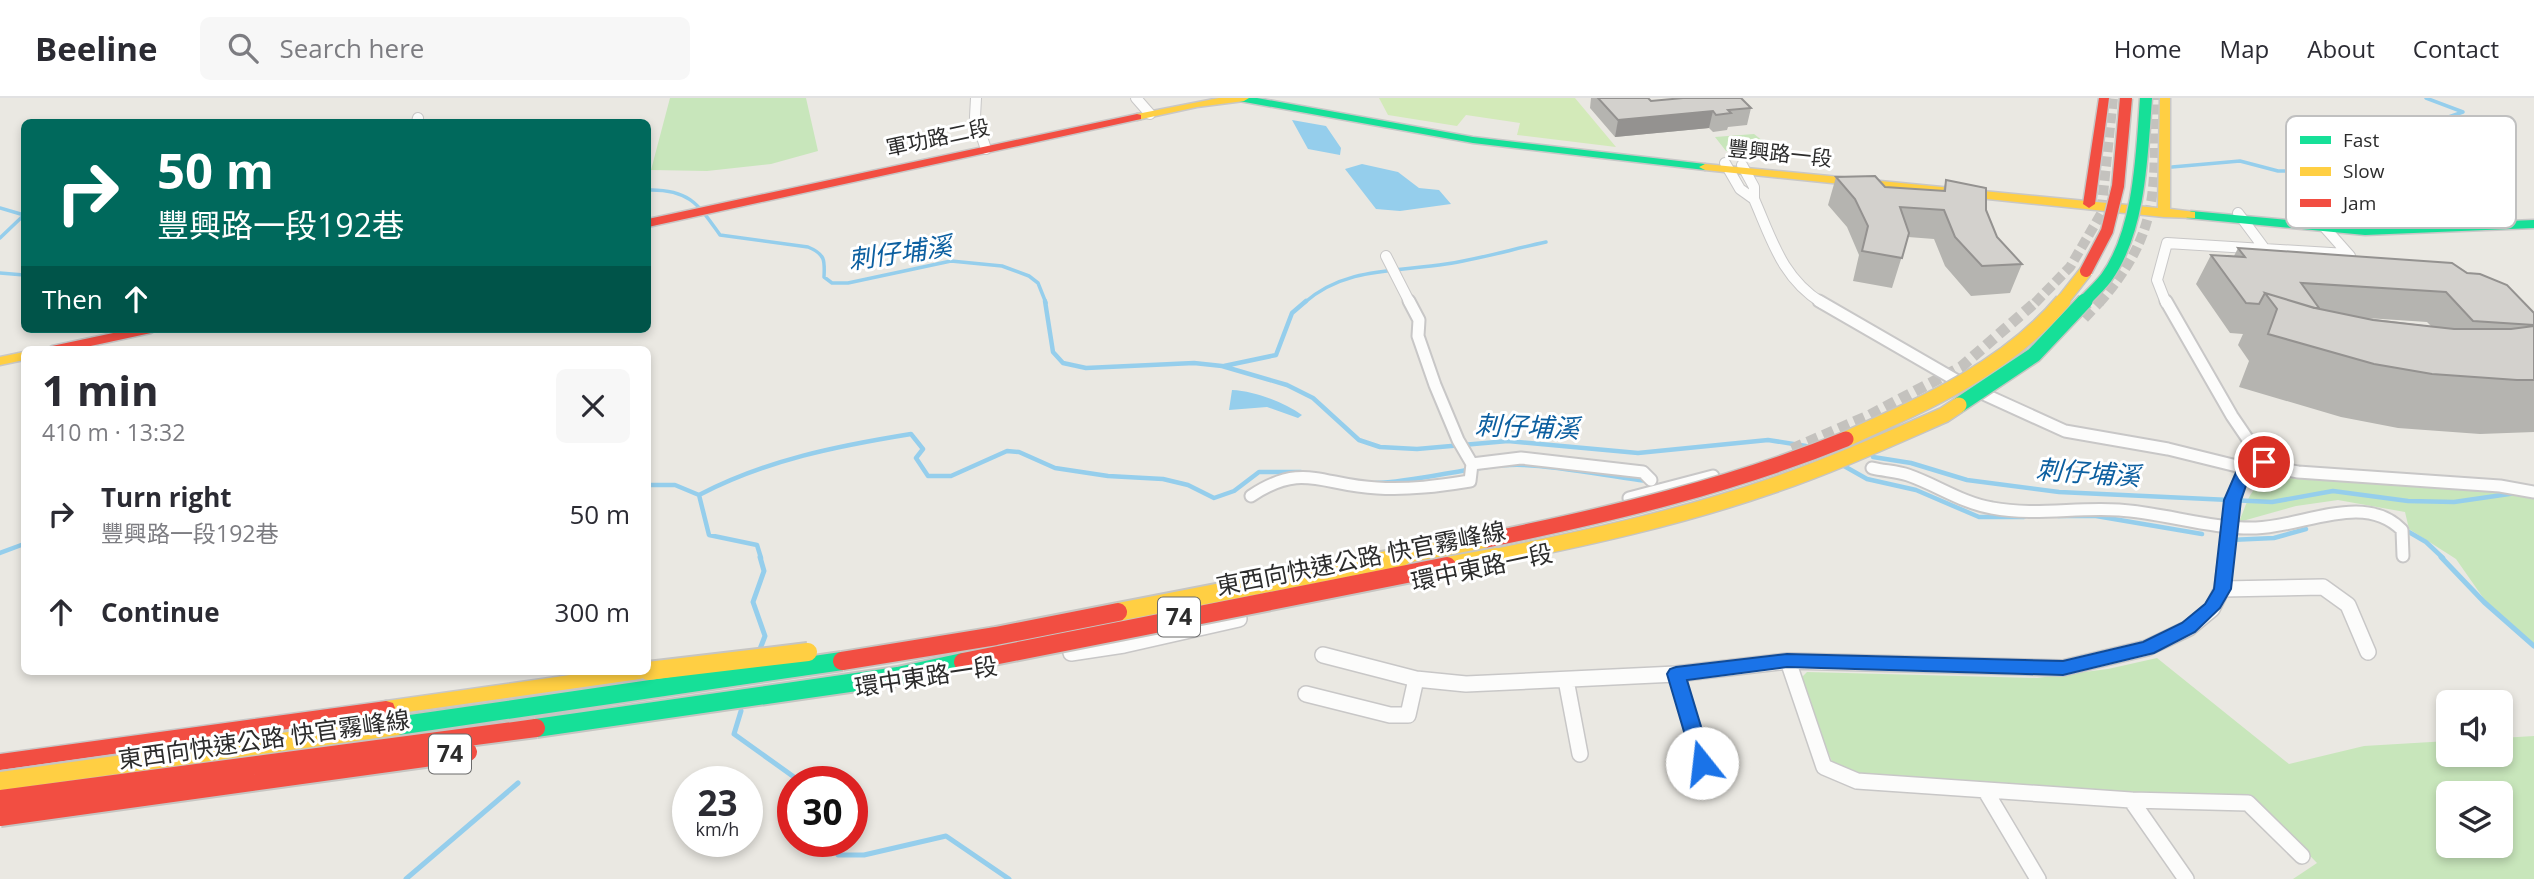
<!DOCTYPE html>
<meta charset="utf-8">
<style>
:root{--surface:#fff;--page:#f7f7f7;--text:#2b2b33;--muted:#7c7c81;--line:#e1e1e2}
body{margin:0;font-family:"Open Sans","Noto Sans TC",sans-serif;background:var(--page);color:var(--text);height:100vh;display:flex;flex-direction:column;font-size:26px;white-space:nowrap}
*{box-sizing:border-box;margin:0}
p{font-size:23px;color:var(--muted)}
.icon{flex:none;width:38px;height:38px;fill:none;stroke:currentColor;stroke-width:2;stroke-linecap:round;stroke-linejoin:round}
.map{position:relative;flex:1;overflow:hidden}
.side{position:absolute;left:21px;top:248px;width:630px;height:329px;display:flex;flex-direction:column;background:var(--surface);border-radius:10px;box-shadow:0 4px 10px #0003}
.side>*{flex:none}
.banner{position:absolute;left:21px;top:21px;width:630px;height:214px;border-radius:10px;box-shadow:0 4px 10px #0003;background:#00695c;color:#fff;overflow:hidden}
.fabs{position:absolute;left:2436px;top:592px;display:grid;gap:14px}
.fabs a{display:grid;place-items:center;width:77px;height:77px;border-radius:10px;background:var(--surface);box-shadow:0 4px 10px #0003;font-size:35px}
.speed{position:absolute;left:672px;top:668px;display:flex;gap:14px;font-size:35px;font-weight:700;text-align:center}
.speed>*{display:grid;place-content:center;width:91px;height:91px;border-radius:50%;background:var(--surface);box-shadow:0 4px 10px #0003;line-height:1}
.speed small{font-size:18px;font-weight:400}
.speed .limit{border:10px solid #d22;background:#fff;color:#111}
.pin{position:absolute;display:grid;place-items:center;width:60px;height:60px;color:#fff;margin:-30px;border:4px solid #fff;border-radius:50%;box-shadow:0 2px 7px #0007}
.me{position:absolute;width:77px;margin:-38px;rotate:344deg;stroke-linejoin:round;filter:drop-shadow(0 0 5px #0008)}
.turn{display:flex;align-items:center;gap:24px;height:147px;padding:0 21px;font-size:32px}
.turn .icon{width:91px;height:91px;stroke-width:2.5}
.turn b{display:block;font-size:49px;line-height:60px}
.then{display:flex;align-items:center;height:66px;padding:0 21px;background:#0003;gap:14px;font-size:26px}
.round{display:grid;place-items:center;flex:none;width:74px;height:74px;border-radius:10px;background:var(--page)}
.overview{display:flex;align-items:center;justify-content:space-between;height:119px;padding:0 21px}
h1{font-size:42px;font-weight:700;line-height:52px}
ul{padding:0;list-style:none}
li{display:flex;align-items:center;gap:21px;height:98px;padding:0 21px}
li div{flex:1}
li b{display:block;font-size:26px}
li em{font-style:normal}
header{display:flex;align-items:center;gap:42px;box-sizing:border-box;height:98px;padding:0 35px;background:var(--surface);border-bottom:2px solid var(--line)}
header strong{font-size:33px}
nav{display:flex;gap:38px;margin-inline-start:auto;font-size:24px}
.search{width:490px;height:63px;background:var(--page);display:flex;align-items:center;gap:18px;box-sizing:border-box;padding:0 24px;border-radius:10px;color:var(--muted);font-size:26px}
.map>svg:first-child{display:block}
</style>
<header>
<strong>Beeline</strong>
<div class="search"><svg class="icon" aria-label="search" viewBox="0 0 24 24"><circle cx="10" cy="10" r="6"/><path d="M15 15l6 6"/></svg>Search here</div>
<nav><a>Home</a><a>Map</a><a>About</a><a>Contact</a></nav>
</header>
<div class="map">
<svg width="2534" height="781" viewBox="0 0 2534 781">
<rect width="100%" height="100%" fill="#eae8e2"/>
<path fill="#c8e6bb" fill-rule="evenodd" d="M670 0H806L818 53 771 66 707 73 651 72Z
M1754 36 1781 57 1726 53 1715 39Z
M2293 380 2467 390 2534 401V550L2484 501 2456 461 2409 431 2405 414 2338 402 2296 408 2239 424C2254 387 2251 385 2293 380Z
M2157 560 2289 666 2364 648 2448 643V656H2501V640L2534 638V781H2293L2317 765 2256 702 1860 678 1832 664 1800 581 1807 574 2037 580 2108 571ZM2448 695H2501V747H2448Z"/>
<path fill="#d3eab9" d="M1379 0H1575L1616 49 1517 37 1520 25 1466 17 1457 28 1388 17Z"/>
<path fill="#95ceec" d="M1292 22 1326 28 1341 50 1340 57 1308 51Z
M1362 66 1398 74 1419 90 1439 92 1451 106 1400 113 1376 111 1345 71Z
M1232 292C1255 293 1283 304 1302 317L1298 320 1267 309 1229 312Z"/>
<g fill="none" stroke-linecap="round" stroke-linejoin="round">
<path stroke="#95ceec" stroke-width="3.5" d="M2172 69 2240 63 2278 73H2300L2363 58 2367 35 2411 32 2463 14 2426 0
M648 92C689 91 698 106 720 137L808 149C825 156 825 162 824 179L832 185H848L951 163 1002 168 1029 178 1038 185 1046 205
M0 110 24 117 0 140
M0 175 24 177
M1304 205C1345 169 1395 174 1446 166 1480 161 1513 151 1546 144"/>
<path stroke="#95ceec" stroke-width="4.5" d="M1045 203 1053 254 1063 265 1086 270 1194 265 1222 268 1287 287 1313 300 1359 342 1380 349 1417 351 1508 343 1638 355 1768 342 1806 348
M1224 268 1276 257 1292 215 1306 203
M1873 359 1911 365 1967 382 2059 394 2272 404 2333 393 2408 403 2454 404 2516 395
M1844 368 1867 381 1916 392 1979 419H2024
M1375 385C1425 384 1476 365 1524 367 1565 369 1607 378 1647 383
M648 387H675L699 397 709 437 757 447 761 460
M699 397C766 362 837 348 911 336L923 351 916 360 928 378H951L1007 353 1019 354 1055 370 1108 378 1163 381 1188 387 1214 400 1234 393 1259 374H1301
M2058 418H2096L2202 436
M2402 430 2426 444 2443 460
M2230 442 2274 440 2306 431
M0 455 24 446"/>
<path stroke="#95ceec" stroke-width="5" d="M2441 459 2484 504 2534 548
M760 551 765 538 753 504 764 473 760 459
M741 613 734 636 801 684
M834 744 838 757H864L946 738 1009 781
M406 781 518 685"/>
<path stroke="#c4c2be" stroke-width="10" stroke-dasharray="10 4.5" stroke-linecap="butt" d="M2035 205 2070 169 2101 116 2113 0
M2099 205C2162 133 2154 89 2155 0"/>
<path stroke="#c4c2be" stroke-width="11" stroke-dasharray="11 6" stroke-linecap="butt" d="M2084 220 2100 203
M1792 351 1868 318 1961 269 2037 203"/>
<g stroke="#c8c7c7" stroke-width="12">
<path id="street-far2" d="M976 0 975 19 986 51
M1136 0 1150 16
M417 24 418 20
M1725 65 1740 91 1754 101
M1742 67 1754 89V101C1772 142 1782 180 1822 205
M2238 115 2267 154
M2319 123 2350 158
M1386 158 1410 205
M2166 205 2157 182 2167 145 2347 156"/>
</g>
<g stroke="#c8c7c7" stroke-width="15">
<path id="street-far1" d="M1409 203 1419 222 1418 238 1435 287 1458 342 1472 366
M1819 203 1961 285
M2166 203 2232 318 2266 368
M1977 293 2065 333 2168 351 2253 372
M1472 366 1521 360 1643 374 1651 382
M1872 370C1884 373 1897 373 1908 377 1937 387 1962 405 1992 410 2034 418 2077 409 2119 412 2165 415 2210 431 2256 430 2303 429 2364 393 2402 432L2403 458
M1251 398C1303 363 1323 388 1377 390 1409 392 1439 388 1470 383L1472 366
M1629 400 1713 378
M2225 460 2232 402 2243 375 2266 368 2298 374 2500 388 2534 394"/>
</g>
<g stroke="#c8c7c7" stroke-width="18">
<path id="street" d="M2222 491 2323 489 2348 507 2368 554
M1071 555 1124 547 1239 521
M1323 557 1416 581 1466 586 1676 576 1788 563 2063 570 2147 550 2189 530 2212 511 2222 491 2226 459
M1788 563 1824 669 1857 683 2131 702 2248 705 2302 758
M1676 576 1709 688
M1566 582 1580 656
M1306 596 1390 617H1408L1416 581
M1985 692 2038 781
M2131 702 2186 781"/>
</g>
<g stroke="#c8c7c7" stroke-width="3">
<path id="fast" d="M1234 0H1257L1473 39 1705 66 1711 69 1705 72 1473 45 1239 3Z
M2191 113 2365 129 2534 122V130L2365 137 2187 120 2185 117Z"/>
</g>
<g stroke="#c8c7c7" stroke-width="3">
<path id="slow" d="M1219 0H1249L1244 3 1197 9 1137 22 1132 19 1137 16Z
M2160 0H2170V111L2195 114V120L2164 119 1705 72 1699 69 1705 66 2158 110Z
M24 254V262L0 267V259Z
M648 571 649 574 646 579 640 581 386 617 379 615 377 610 379 605 386 603 592 574H648Z"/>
</g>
<g stroke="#c8c7c7" stroke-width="3">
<path id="jam" d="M2099 0H2109L2095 106 2089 110 2083 106Z
M1137 16 1141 17V21L648 129V121Z
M132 231H158L151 235 72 252H45L52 248Z
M386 603 393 605 395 610 393 615 386 617 0 672V656Z"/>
</g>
<use href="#street-far2" stroke="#fcfcfb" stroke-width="10"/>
<use href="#street-far1" stroke="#fcfcfb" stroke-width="11"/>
<use href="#street" stroke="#fcfcfb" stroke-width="15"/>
<use href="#fast" fill="#16e098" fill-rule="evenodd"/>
<use href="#slow" fill="#ffcf43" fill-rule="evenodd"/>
<use href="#jam" fill="#f24e42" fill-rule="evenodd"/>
<g stroke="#c6c5c2" stroke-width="15" stroke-linecap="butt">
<path id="fast-bridge-far2" d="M2083 205C2090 197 2099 189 2106 180 2140 133 2142 56 2146 0"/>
</g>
<g stroke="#c6c5c2" stroke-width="18" stroke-linecap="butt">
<path id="fast-bridge-far1" d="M1959 307 2034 257 2085 203"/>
</g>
<g stroke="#c6c5c2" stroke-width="22" stroke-linecap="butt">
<path id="fast-bridge" d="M397 628 842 563
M536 630 898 578 963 564"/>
</g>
<g stroke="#c6c5c2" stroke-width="15" stroke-linecap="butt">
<path id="slow-bridge-far2" d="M2061 205 2086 173"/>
</g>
<g stroke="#c6c5c2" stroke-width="18" stroke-linecap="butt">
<path id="slow-bridge-far1" d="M1846 341C1924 306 2007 270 2063 203
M1393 460 1487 442
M1487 460C1583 441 1679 420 1771 388 1830 368 1887 342 1944 317L1959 307"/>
</g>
<g stroke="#c6c5c2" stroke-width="22" stroke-linecap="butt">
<path id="slow-bridge" d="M1447 468 1496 459
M1118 514 1402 459
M648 573 808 554
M0 683 397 628"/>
</g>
<g stroke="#c6c5c2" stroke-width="15" stroke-linecap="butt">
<path id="jam-bridge-far2" d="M2086 173 2107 133 2118 88 2126 0"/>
</g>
<g stroke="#c6c5c2" stroke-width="18" stroke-linecap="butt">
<path id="jam-bridge-far1" d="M1487 442C1609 417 1730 388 1846 341"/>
</g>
<g stroke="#c6c5c2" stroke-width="22" stroke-linecap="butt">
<path id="jam-bridge" d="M842 563 996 538 1118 514
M963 564 1447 468
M0 701 536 630
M0 719 468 654"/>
</g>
<use href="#fast-bridge-far2" stroke="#16e098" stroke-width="12"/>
<use href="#fast-bridge-far1" stroke="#16e098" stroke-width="15"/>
<use href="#fast-bridge" stroke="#16e098" stroke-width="18"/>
<use href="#slow-bridge-far2" stroke="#ffcf43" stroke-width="12"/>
<use href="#slow-bridge-far1" stroke="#ffcf43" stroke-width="15"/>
<use href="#slow-bridge" stroke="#ffcf43" stroke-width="18"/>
<use href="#jam-bridge-far2" stroke="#f24e42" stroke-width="12"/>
<use href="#jam-bridge-far1" stroke="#f24e42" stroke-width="15"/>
<use href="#jam-bridge" stroke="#f24e42" stroke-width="18"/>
</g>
<path fill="#b5b4b0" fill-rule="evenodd" d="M1591 0H1648L1651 3 1751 10 1747 27 1728 29 1727 32 1713 34 1709 30 1615 39 1590 10Z
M1836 79 1885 89 1943 93 1946 82 1986 112 1997 139 2022 166 2010 195 1971 198 1945 168 1934 141 1908 139 1892 190 1853 183 1859 157 1847 129 1828 107Z
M2238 150 2452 165 2534 215V334L2480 336 2398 330 2341 319 2239 289 2249 263 2238 247 2243 236 2230 235 2196 186 2211 157 2234 158ZM2367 220 2427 224 2431 228Z"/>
<path fill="#949290" d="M1713 13 1709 30 1615 39 1618 22Z"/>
<path fill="#d3d1cd" stroke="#949290" stroke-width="2" d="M1598 0H1648L1651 3 1683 0H1741L1751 10 1728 12 1731 15 1716 17 1713 13 1618 22Z
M1875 78 1885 89 1945 93 1946 82 1986 90V112L1997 139 2022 166 1982 168 1955 139 1944 112 1900 109 1909 135 1902 160 1862 153 1868 128 1855 101 1836 79Z
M2238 150 2452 165 2467 175 2480 176 2507 187 2534 215V227L2473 223 2446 194 2301 185 2319 210H2314L2265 195 2259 206 2246 205 2211 157 2245 159Z
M2265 195 2315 210 2373 222 2454 231H2511L2534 228V282H2517L2432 276 2374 266 2268 236 2277 211Z"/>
<path fill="#1a73e8" stroke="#114b97" stroke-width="2" d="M2264 359 2269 361 2274 368 2272 371 2249 379 2241 402 2231 491 2220 510 2195 534 2154 555 2063 577 1787 569 1687 582 1712 665 1709 671 1702 673 1695 671 1667 576 1670 571 1676 569 1787 556 2063 563 2143 544 2182 525 2205 506 2214 491 2224 402 2237 372 2257 366 2258 361Z"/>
<g text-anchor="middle" stroke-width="6" stroke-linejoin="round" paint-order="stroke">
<g font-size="21" fill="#2c2c2c" stroke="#fff">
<text transform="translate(938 40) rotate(-12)" y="7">軍功路二段</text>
<text transform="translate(1780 56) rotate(6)" y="7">豐興路一段</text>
</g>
<g fill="#fff" stroke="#6b6b6b" stroke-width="2">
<rect x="1158" y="499.5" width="42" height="39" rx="5"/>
<rect x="429" y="636.5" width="42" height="39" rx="5"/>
</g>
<g font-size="23" font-weight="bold" fill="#2c2c2c">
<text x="1179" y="527">74</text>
<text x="450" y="664">74</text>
</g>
<g font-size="24" fill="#2c2c2c" stroke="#fff">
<text transform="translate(1361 461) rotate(-11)" y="8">東西向快速公路 快官霧峰線</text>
<text transform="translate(1482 470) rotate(-12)" y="8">環中東路一段</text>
<text transform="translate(926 579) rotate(-9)" y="8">環中東路一段</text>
<text transform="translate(264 642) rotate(-8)" y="8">東西向快速公路 快官霧峰線</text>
</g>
<g font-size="26" font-style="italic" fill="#0c5fa0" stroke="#fff">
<text transform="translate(900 155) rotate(-8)" y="9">刺仔埔溪</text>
<text transform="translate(1527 329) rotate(2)" y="9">刺仔埔溪</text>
<text transform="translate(2088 375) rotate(4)" y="9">刺仔埔溪</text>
</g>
</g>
<rect x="2286" y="18" width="230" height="112" rx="10" fill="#fff" stroke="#c0c0c0" stroke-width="2"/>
<rect x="2300" y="38" width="31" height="8" fill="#16e098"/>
<rect x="2300" y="69" width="31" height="9" fill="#ffcf43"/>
<rect x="2300" y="101" width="31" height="8" fill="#f24e42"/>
<g font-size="19" fill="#2c2c2c">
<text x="2343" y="49">Fast</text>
<text x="2343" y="80">Slow</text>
<text x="2343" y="112">Jam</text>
</g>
</svg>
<div class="fabs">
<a><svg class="icon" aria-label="sound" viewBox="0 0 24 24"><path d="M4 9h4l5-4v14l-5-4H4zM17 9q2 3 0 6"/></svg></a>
<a><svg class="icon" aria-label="layers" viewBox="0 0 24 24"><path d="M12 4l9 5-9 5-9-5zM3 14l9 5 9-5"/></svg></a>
</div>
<div class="speed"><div>23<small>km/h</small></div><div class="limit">30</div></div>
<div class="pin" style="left:2264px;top:364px;background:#d93025"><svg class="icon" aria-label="arrive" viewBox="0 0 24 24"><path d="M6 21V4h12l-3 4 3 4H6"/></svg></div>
<svg class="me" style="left:1702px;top:665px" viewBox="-20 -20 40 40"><circle r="19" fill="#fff"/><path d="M0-13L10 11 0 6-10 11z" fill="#1a73e8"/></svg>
<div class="banner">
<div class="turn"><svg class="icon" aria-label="right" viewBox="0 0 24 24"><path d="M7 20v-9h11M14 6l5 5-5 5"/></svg><div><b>50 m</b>豐興路一段192巷</div></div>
<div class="then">Then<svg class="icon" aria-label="ahead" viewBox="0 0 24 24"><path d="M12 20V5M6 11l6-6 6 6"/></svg></div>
</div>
<section class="side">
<div class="overview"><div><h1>1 min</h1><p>410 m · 13:32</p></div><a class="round"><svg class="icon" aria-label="close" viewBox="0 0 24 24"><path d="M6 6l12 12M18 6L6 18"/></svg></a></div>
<ul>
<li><svg class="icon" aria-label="right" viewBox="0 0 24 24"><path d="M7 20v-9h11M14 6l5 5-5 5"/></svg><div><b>Turn right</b><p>豐興路一段192巷</p></div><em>50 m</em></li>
<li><svg class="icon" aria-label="ahead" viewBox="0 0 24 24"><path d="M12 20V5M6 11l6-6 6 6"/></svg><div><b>Continue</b></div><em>300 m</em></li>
</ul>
</section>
</div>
